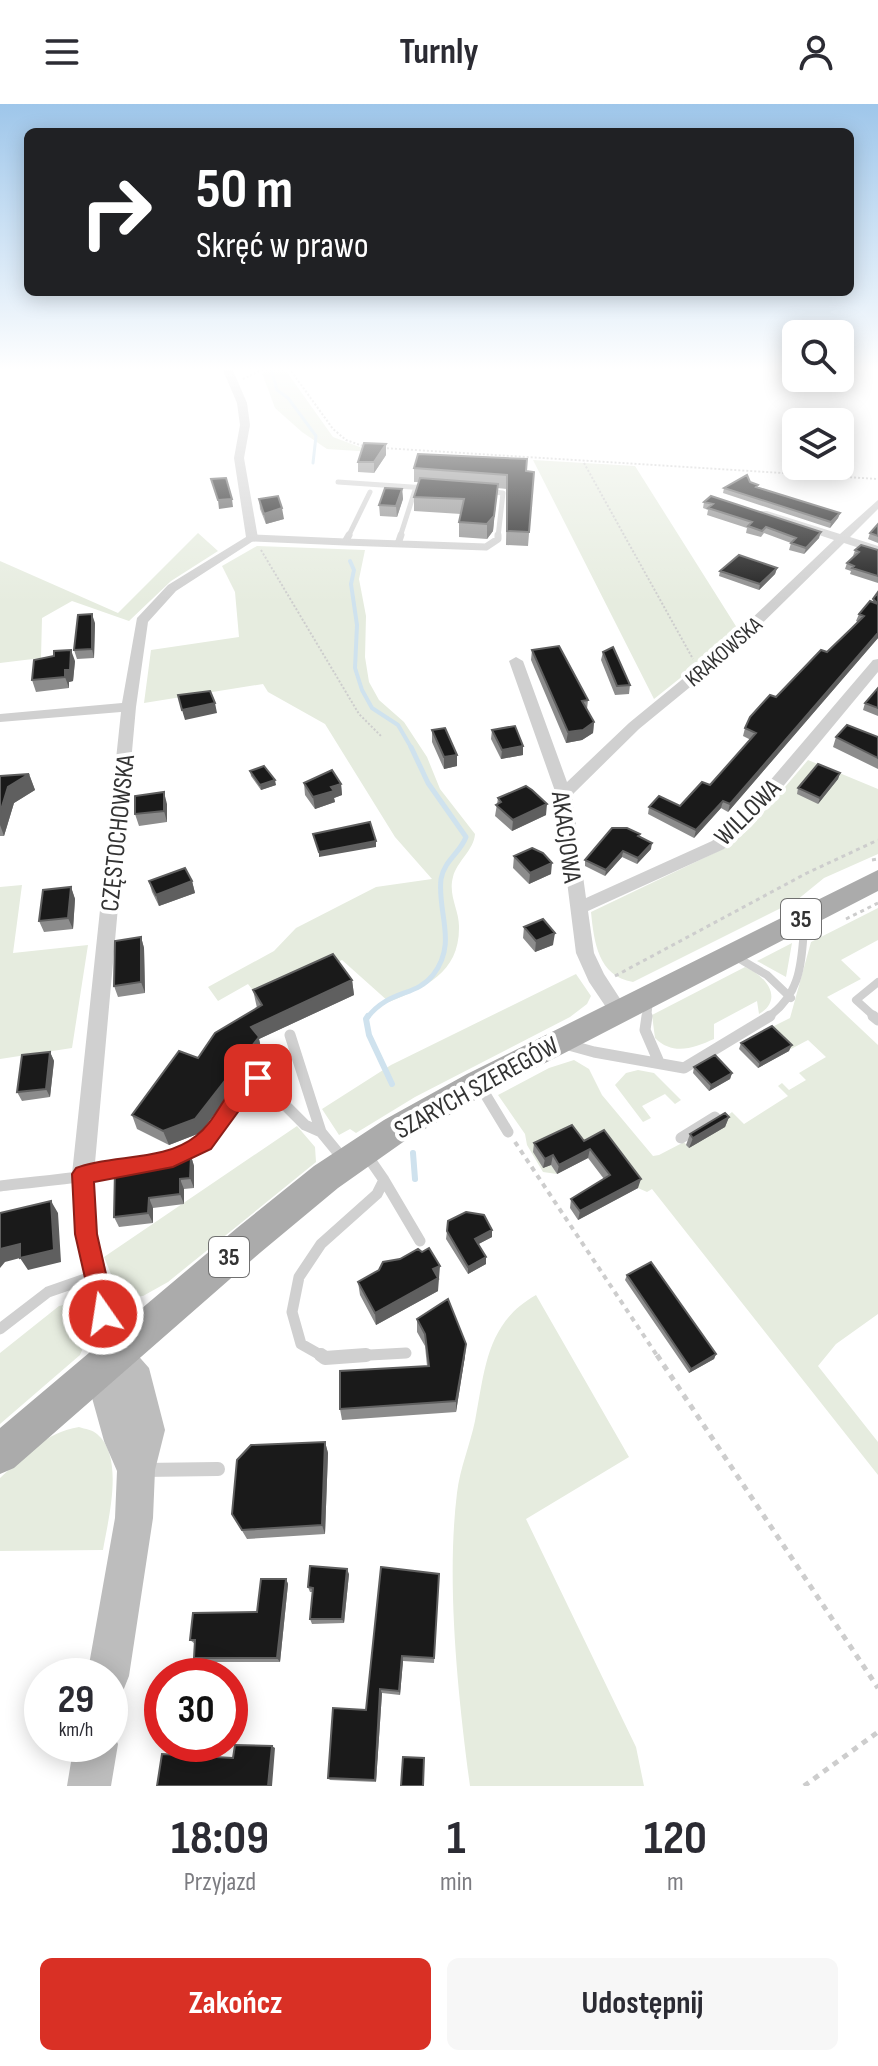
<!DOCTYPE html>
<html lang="pl">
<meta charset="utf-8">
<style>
:root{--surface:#fff;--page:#f7f7f7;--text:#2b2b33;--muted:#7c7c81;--accent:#d93025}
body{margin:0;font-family:"Sofia Sans Condensed",sans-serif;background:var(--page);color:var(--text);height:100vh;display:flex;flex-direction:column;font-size:30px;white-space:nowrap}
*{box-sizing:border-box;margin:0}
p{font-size:26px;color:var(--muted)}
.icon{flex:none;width:44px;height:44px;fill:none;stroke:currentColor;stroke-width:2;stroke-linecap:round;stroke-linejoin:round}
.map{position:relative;height:1682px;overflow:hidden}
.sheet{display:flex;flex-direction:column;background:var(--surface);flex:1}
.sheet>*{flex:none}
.top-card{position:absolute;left:24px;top:24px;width:830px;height:168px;border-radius:12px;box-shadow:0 4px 20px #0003;background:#202124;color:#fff;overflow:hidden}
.controls{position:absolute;left:782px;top:216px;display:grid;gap:16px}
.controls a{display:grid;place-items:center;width:72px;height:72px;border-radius:12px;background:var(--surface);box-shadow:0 4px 20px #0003;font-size:40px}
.speed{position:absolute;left:24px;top:1554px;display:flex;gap:16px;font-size:40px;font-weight:700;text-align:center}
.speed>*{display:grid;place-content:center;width:104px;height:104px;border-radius:50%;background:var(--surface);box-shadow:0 4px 20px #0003;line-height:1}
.speed small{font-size:20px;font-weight:400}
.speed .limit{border:12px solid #d22;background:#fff;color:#111}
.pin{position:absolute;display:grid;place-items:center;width:68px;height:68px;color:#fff;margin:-34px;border-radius:16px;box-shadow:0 4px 12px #0006}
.me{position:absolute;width:88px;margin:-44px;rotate:347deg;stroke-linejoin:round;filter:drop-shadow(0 0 6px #0008)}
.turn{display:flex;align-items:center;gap:28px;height:168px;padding:0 40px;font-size:36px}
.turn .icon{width:104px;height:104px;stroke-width:2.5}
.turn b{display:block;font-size:56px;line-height:68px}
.eta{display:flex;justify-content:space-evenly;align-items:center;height:136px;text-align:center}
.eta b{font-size:48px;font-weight:700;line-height:56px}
.cta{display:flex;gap:16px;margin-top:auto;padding:16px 40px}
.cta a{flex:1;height:92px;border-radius:12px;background:var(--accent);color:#fff;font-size:32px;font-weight:700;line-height:92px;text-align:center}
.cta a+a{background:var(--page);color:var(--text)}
header{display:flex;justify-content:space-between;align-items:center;height:104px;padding:0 40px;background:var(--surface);font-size:36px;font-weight:700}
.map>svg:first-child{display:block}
</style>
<header><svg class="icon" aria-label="menu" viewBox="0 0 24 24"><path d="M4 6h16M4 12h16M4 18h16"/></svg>Turnly<svg class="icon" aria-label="person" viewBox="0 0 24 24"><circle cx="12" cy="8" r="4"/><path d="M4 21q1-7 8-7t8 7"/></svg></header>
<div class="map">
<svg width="878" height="1682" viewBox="0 0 878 1682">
<rect width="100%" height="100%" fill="#fff"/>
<path fill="#e6ecdf" d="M272 264H284L333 333 373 348 327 345 302 328 275 304 262 269Z
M533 356 635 362 739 527 654 595Z
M198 429 218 447 171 477 129 517 72 497 42 514 41 554 0 559V457L118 509Z
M257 442 365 446 359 475 366 512 365 553 369 578 379 596 404 618 427 653 440 685 475 730C474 746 457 757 453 773 448 791 459 806 459 822 460 869 425 883 389 898L342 856 259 894 248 880 218 897 208 883 274 847 296 824 376 783 432 775 395 733 325 620 268 588 263 580 144 599 151 546 239 533 235 488 222 462Z
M808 656 878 685V750L824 774 797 796 633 878C598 872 594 838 591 808L729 742 751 723Z
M22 781 13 849 88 841 72 944 0 955V783Z
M878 804V836L841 856 861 875 827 893 878 941V1210L836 1240 818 1262 878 1338V1371L652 1085 647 1088 638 1084 602 1036 543 1064 551 1061 557 1070 543 1068 527 1041 525 1030 498 991 549 964 574 956 589 965 602 991 653 1052 659 1051 684 1038 689 1044 732 1008 744 1020 788 992 778 982 782 979 789 986 806 976 799 969 826 953 808 936 791 945 770 924 790 914 811 838Z
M792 839 786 873 757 857Z
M745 863C765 871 785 895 759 910L757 897 714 920V935C694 944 673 952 655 934L652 911Z
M576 870 591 892 587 900 570 913 415 993 356 1029 350 1025 339 1031 322 1005 391 961Z
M638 966 654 969 681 996 675 1000 665 990 642 1002 651 1014 643 1018 615 981 626 969Z
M297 1022 315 1043 316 1058 168 1178 143 1192 125 1193 115 1180 104 1153Z
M536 1191 629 1353 526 1415 636 1643 644 1682H470C458 1592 446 1478 457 1389 460 1364 470 1341 475 1317 485 1266 486 1219 536 1191Z
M83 1197C87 1217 89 1232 80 1251L0 1320V1249L59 1202Z
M79 1323C85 1325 93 1326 97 1330 125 1353 108 1416 103 1446L0 1447V1374C25 1352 46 1328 79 1323Z"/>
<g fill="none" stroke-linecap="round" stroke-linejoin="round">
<path stroke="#cfe2ee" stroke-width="3" d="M271 264 277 286 288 294 316 332 313 359"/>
<path stroke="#cfe2ee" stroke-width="4" d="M350 457 354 466 351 480 357 521 355 564 362 586 372 604 398 621 412 645"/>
<path stroke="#cfe2ee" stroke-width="5" d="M367 914C389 885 416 893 433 871 458 839 437 809 441 775 444 757 460 749 466 733L428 679 411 643"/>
<path stroke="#cfe2ee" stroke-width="6" d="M368 912 366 915 369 931 392 980
M413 1049 415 1075"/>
<path stroke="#cdcdcd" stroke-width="2" stroke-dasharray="2 2" stroke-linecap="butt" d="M289 264 333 325 346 336 363 342
M243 275 265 264
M383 344 878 375
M584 359 693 555
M261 446 359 610 381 632"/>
<path stroke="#cdcdcd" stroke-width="3" stroke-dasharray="4 4" stroke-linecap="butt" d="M872 756 878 755
M846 815 878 799
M615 872 807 769 878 736"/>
<path stroke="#cdcdcd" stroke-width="4" stroke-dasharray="5 5" stroke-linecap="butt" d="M515 1038 658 1253"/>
<path stroke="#cdcdcd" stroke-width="5" stroke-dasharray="6 6" stroke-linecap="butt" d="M657 1251 878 1584
M804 1682 878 1628"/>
<path stroke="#d0d0d0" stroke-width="5" d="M338 378 426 384
M485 387 503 389 498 433
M348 433 370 388
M400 433 416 383"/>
<path stroke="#d0d0d0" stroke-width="7" d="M252 434 345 438 349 431
M345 438 486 443 498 435V431
M398 440 401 431"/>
<path stroke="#d0d0d0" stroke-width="8" d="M733 851 767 871 791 894
M647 914 649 896
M767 914C804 888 801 855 805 813
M876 914 856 896 878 878"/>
<path stroke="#d0d0d0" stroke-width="11" d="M647 912 645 926 658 956
M873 912 878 916
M290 931 321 1028
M565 940 594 948 684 964 770 912
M479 980 508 1028
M681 1034 715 1013
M384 1076 420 1137
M0 1082C53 1075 161 1070 203 1039 226 1022 233 991 258 974L305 1021 321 1028 344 1056
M0 1225 48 1188 94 1172
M324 1253 301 1240 292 1208 299 1173 321 1140 377 1090 384 1076 366 1050
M334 1253 406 1249"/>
<path stroke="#d0d0d0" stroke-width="14" d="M321 1251 325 1254 366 1251
M143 1366 218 1365"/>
<path fill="#d0d0d0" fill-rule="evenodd" d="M222 264H232L247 299 250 321 244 354 258 434 176 487 148 518 136 603 94 1070 97 1130 127 1251 124 1260 115 1263 106 1260 103 1251 75 1130 72 1070 121 608 0 618V610L122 599 137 514 168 481 246 433 234 354 240 321 237 299Z
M878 396V405L850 433 878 442V450L844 439 734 547 639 625 572 691 586 794 712 737 739 713 873 556 878 555V568L751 721 724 745 588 807 594 849 604 870 628 907 626 912H612L589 878 576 849 556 690 509 557 516 553 523 557 567 678 629 619 724 541 834 436 759 411V407H767L840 430Z"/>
<path fill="#bdbdbd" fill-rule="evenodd" d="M115 1234 127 1239 149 1264 165 1326 155 1366 153 1414 129 1572 123 1587 110 1592V1572H87L115 1414 117 1367 104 1337 89 1283 103 1239Z
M110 1624 118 1640 111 1682H67L74 1640H110Z"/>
<path fill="#ababab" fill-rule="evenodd" d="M878 766V787L489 988 406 1036 338 1084 261 1148 14 1364 0 1370V1324L237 1124 314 1062 384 1016 467 970Z"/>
</g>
<path fill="#8c8c8c" d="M386 351 374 369 358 368V358Z
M414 364 534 368 528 442 506 441 507 385 497 384 493 427 487 435 459 433V418L461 410 414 407V393L419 378H414Z
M750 378 757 383 840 409 838 414 830 424 723 389 724 384Z
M402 385 403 395 397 413 380 412 379 401Z
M259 395 284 415 266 420 260 405Z
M704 398 819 434 804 450 789 446 791 439 764 429 761 433 746 429 747 424 707 411 708 406 703 404Z
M878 420V439L868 435 870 429Z
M855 446H878V479L850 470 851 467 845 465 847 459 853 452Z
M777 464 775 470 759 486 719 472 720 467Z
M878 488V534L728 708 721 704 694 734 648 710 649 703 680 702 710 681 751 636 743 632 745 624 776 593 827 548 858 518 856 517 859 510 872 498Z
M95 519 94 554 77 555 74 546Z
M532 546 588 596 587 605 594 618 593 629 582 636 566 639 531 556Z
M603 548 630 581 629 590 615 591 601 556Z
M75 557 73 577 69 578V584L36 588 32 576Z
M878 584V612L863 606 865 599Z
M432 626 457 662 444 665 432 638Z
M492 626 523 642V651L501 655 491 635Z
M836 633H878V665L833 643Z
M250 667 276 681 261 686 251 672Z
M840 669 838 675 818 700 797 690 798 684Z
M29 670 35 686 14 699 4 732H0V672Z
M304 679 341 680 342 691 334 694 335 698 315 705 305 691Z
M498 694 546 711 512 727 495 712Z
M167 700V718L139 722 135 710Z
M640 733 651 745 637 760 622 753 605 772 585 762V756Z
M514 752 551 770 529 780 513 764Z
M149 777H192L195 789 159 802 152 788Z
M71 783 75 795 73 825 44 828 39 817Z
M524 823 553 841 535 848 523 834Z
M141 833 144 844 145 889 118 893 114 882Z
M352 876 354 891 259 935 262 948 200 1029 169 1041 137 1025 132 1011 257 904 253 886Z
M741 939 789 947 758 964 739 945Z
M50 948 54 957 50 993 22 997 17 988Z
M694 963 732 969 730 975 709 987 693 969Z
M729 1013 725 1023 689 1044 686 1041 690 1030Z
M584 1037 638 1084 578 1116 570 1104 571 1095 604 1075 588 1054 557 1070 551 1061 543 1064 533 1048 534 1039Z
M191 1052 194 1062V1084L184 1085V1100L153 1104V1119L119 1123 114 1113Z
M447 1127 492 1133 478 1140 486 1153V1160L468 1170 446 1135Z
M627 1171 716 1250 714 1255 689 1269 625 1176Z
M440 1175 438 1176V1187L376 1221 360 1191 358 1178Z
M417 1215 465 1252 456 1308 342 1316 340 1305 427 1262 425 1242 417 1228Z
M325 1338 328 1349 325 1430 247 1435 232 1410Z
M349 1470 344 1519 312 1520 310 1515 313 1488H310L308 1483Z
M439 1470 434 1559 403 1557 400 1591 382 1589 376 1678 330 1676 328 1674 366 1606Z
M286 1475 288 1480 280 1558H198L194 1554 195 1540 190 1536 257 1508Z"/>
<path fill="#5f5f5f" d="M386 340V351L374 369V358Z
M498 380 493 427 487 435V420Z
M402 385 403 395 397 413 396 402Z
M232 395 233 403 219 405 218 396Z
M282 404 284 415 266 420 264 410Z
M840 409 838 414 830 424 831 418Z
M821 428 819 434 804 450 806 444Z
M777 464 775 470 759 486 760 480Z
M92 510 95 519 94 554 92 545Z
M878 529V534L728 708 730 700Z
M71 546 75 557 73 577 69 578V584L65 573V566Z
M215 599 217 609 185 616 182 606Z
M594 618 593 629 582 636 566 639 568 628Z
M523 642V651L501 655 502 646Z
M457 651V662L444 665V653Z
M840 669 838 675 818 700 820 694Z
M29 670 35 686 14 699 4 732 0 721V709L8 683Z
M275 676 276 681 261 686 260 681Z
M341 680 342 691 334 694 335 698 315 705 313 693 331 683Z
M164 688 167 700V718L164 707Z
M723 697 721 704 694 734 696 726Z
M547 700 546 711 512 727 513 716Z
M376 737V743L319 753V748Z
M652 739 651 745 637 760 638 754Z
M623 747 622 753 605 772 606 766Z
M552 759 551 770 529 780 530 769Z
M192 777 195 789 159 802 156 791Z
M71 783 75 795 73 825 68 814Z
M555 829 553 841 535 848 536 837Z
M141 833 144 844 145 889 141 878Z
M352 876 354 891 259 935 262 948 200 1029 169 1041 163 1027 251 923Z
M792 941 789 947 758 964 760 959Z
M50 948 54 957 50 993 46 985Z
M732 969 730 975 709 987 711 981Z
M729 1013 725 1023 689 1044 693 1034Z
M590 1045 588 1054 557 1070 559 1061Z
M553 1051 551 1061 543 1064 545 1055Z
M191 1052 194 1062V1084L190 1074Z
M180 1075 184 1085V1100L180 1090Z
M641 1075 638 1084 578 1116 580 1107Z
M149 1094 153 1104V1119L148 1109Z
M51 1097 58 1109 61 1158 28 1166 20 1154 5 1158 0 1164V1145Z
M492 1126V1133L475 1142V1135Z
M486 1153V1160L468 1170V1163Z
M440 1162 438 1187 376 1221 375 1209 433 1165Z
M466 1240 465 1252 456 1308V1297Z
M716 1250 714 1255 689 1269 691 1265Z
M325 1338 328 1349 325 1430 322 1421Z
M347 1465 349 1470 344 1519 342 1515Z
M286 1475 288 1480 280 1558 277 1554Z
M402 1552 403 1557 400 1591 399 1587Z
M380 1585 382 1589 376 1678 375 1676Z
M272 1642 275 1644 272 1682H268Z"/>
<path fill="#1a1a1a" stroke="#5f5f5f" stroke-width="2" d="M364 339 386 340 374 358H358Z
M418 350 527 355 526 367 534 368 529 428 507 427V371L414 364Z
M747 371 750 378 758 381 756 383 840 409 831 418 724 384Z
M226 374 232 395 218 396 211 375Z
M420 374 498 380 494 412 487 420 459 418 464 395 414 393Z
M385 384 402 385 396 402 379 401Z
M278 392 282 404 264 410 259 395Z
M711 392 821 428 806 444 791 439 796 434 766 423 762 427 748 422 752 418 708 404 713 400 704 398Z
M878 420V432L870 429Z
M861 441 878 446V472L852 464 854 462 847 459 859 448 855 446Z
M739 451 777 464 760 480 720 467Z
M878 488V500L873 495Z
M870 497 878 500V529L730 700 723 697 696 726 649 703 659 692 680 702 702 678 710 681 756 629 745 624 750 613 770 591 776 593 821 546 827 548 852 524 864 512 859 510Z
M92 510V545L74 546 78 511Z
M559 542 588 596 582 597 594 618 583 626 568 628 532 546Z
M613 543 630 581 617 582 603 548Z
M71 546 70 566H65V573L32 576 34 556 54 552V547Z
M878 584V604L865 599Z
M210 587 215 599 182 606 178 591Z
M847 621 878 633V654L836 633Z
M515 622 523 642 502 646 492 626Z
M445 624 457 651 444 653 432 626Z
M818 660 840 669 820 694 798 684Z
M264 662 275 676 260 681 250 667Z
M332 666 341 680 331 683 334 687 313 693 304 679Z
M29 670 8 683 0 709V672Z
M526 682 532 686 547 700 513 716 496 701 501 698 498 694Z
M164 688V707L135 710V692Z
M370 718 376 737 319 748 313 730Z
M612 724H627L640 730 638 732 652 739 638 754 623 747 606 766 585 756Z
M532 744 543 749 552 759 530 769 514 752Z
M185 764 192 777 156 791 149 777Z
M71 783 68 814 39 817 43 786Z
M543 815 555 829 536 837 524 823Z
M141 833V878L114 882 115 837Z
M333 850 352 876 251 923 259 933 195 1015 163 1027 132 1011 179 947 198 954 215 929 262 901 253 886Z
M772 922 792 941 760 959 741 939Z
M50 948 46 985 17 988 22 951Z
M715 951 732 969 711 981 694 963Z
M725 1009 729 1013 693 1034 690 1030Z
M572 1021 584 1037 604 1026 641 1075 580 1107 571 1095 610 1071 590 1045 559 1061 553 1051 545 1055 534 1039Z
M191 1052 190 1074 180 1075V1090L149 1094 148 1109 114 1113 115 1066Z
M51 1097 54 1146 20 1154V1140L0 1145V1109Z
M466 1108 484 1111 492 1126 475 1135 486 1153 468 1163 447 1127 448 1117Z
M429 1144 440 1162 433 1165 438 1174 375 1209 358 1178 379 1166 383 1158 400 1155 418 1145 422 1148Z
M651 1158 716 1250 691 1265 627 1171Z
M448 1195 466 1240 456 1297 340 1305V1267L429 1262 425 1230 417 1215Z
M325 1338 322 1421 242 1426 232 1410 237 1356 251 1341Z
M310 1462 347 1465 342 1515H310L313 1484 308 1483Z
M381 1463 439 1470 434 1554 402 1552 399 1587 380 1585 375 1676 328 1674 333 1604 366 1606Z
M261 1475H286L277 1554H194L195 1536H190L193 1509 257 1508Z
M235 1641 272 1642 268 1682H157L162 1650 233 1654Z
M403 1653 424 1654 423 1682H401Z"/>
<linearGradient id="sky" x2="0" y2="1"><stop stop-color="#9ec6ea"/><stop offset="0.53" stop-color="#fff"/><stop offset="1" stop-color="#fff" stop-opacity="0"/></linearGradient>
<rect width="878" height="500" fill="url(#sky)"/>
<path fill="#d93025" stroke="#8d1f18" stroke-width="2" d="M258 965 265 968 268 974 265 980 254 986 211 1045 173 1063 94 1078 97 1130 115 1210 111 1218 103 1222 95 1218 75 1130 72 1070 76 1064C112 1050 164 1058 196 1032 221 1013 226 977 258 965Z"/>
<g text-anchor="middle" stroke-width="8" stroke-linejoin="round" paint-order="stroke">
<g font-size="22" fill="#333" stroke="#fff">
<text transform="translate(723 547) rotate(-41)" y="8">KRAKOWSKA</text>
</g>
<g fill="#fff" stroke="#707070" stroke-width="2">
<rect x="781" y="795" width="40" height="40" rx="6"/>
<rect x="209" y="1133" width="40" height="40" rx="6"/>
</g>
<g font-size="24" font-weight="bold" fill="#333">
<text x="801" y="823">35</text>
<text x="229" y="1161">35</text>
</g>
<g font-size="26" fill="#333" stroke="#fff">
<text transform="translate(747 708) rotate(-45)" y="9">WILLOWA</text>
<text transform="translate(117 729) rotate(-84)" y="9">CZĘSTOCHOWSKA</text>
<text transform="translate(567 733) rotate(82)" y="9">AKACJOWA</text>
<text transform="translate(476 983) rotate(-29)" y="9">SZARYCH SZEREGÓW</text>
</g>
</g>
</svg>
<div class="controls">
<a><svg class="icon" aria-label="search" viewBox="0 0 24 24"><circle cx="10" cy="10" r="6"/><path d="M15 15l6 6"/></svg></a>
<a><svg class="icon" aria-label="layers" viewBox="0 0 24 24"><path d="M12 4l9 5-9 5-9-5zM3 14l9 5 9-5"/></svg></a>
</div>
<div class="speed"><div>29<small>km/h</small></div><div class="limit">30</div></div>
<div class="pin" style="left:258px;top:974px;background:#d93025"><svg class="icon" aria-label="arrive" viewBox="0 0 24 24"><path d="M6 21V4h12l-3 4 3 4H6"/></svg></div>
<svg class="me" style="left:103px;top:1210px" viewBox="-20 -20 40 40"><circle r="17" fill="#d93025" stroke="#fff" stroke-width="3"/><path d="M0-11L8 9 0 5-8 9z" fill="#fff"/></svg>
<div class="top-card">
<div class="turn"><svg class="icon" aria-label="right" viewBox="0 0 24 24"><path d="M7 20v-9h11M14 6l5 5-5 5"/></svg><div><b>50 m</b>Skręć w prawo</div></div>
</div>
</div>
<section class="sheet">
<div class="eta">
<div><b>18:09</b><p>Przyjazd</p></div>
<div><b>1</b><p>min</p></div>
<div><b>120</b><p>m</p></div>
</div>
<div class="cta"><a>Zakończ</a><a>Udostępnij</a></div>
</section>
